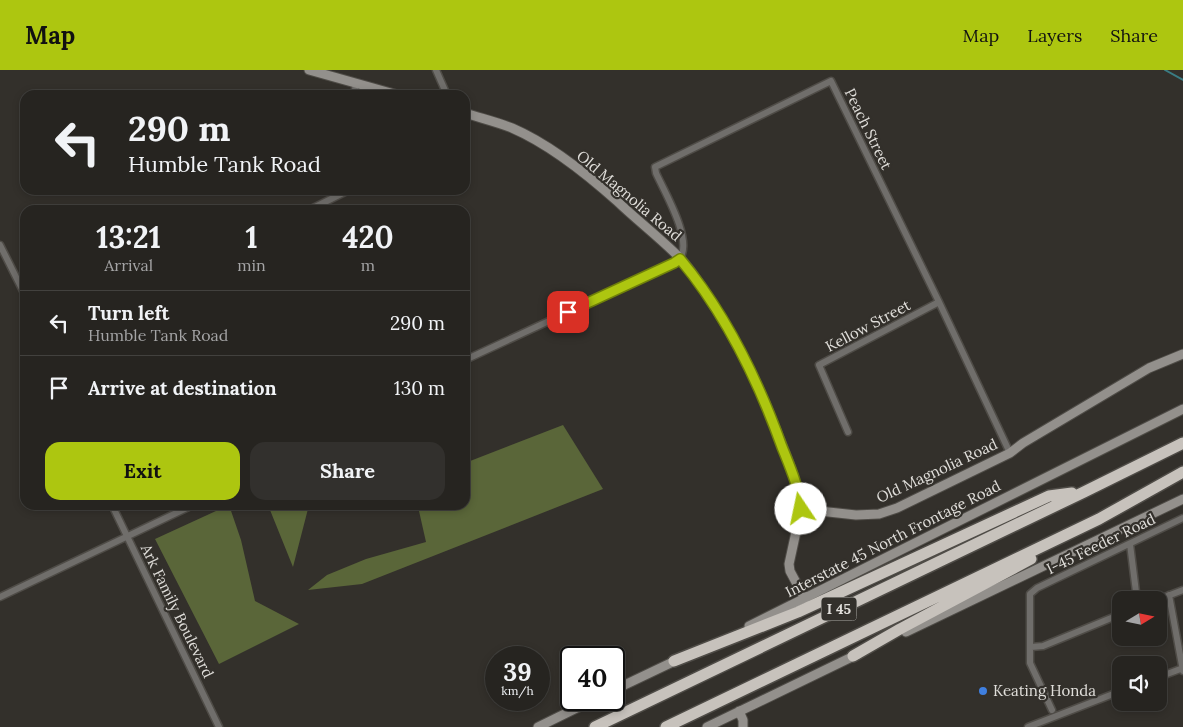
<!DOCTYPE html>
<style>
:root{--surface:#262420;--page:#32302d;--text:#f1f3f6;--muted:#a4a4a5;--line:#42413e;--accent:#adc610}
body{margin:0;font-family:Lora,serif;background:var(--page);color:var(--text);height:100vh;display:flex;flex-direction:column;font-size:19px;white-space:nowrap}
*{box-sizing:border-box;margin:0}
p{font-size:16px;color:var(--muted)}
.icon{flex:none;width:28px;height:28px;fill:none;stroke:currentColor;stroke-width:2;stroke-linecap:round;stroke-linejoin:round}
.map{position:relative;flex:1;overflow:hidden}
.drawer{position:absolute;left:20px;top:135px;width:450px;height:305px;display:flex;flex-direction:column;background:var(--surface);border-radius:15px;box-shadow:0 2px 8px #0003,0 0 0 1px var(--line)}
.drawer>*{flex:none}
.guide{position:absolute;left:20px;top:20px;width:450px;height:105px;border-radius:15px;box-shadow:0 2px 8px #0003,0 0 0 1px var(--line);background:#262420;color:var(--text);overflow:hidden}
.needle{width:32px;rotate:80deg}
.controls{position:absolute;left:1112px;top:521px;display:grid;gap:10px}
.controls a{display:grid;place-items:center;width:55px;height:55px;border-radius:10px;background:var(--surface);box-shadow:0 2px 8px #0003,0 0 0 1px var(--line);font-size:25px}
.speed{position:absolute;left:485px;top:576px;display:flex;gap:10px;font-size:25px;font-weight:700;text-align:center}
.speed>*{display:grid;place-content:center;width:65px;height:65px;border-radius:50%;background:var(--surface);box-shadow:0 2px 8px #0003,0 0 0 1px var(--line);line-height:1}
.speed small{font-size:12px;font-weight:400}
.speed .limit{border:2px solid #111;border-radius:8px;background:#fff;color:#111}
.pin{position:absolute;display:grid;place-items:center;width:42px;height:42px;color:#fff;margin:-21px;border-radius:10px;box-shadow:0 2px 8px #0006}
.me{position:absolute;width:55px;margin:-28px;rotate:349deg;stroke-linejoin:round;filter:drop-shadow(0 0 4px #0008)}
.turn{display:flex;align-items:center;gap:18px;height:105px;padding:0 25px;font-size:22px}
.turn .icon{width:65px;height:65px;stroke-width:2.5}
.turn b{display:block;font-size:35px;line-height:42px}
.eta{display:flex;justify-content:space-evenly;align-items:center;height:85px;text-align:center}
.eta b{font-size:30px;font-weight:700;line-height:35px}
.primary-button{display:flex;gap:10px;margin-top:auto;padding:10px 25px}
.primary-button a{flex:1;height:58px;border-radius:15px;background:var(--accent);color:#111;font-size:20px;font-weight:700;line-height:58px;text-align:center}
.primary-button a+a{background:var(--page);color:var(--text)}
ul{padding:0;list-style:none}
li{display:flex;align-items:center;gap:15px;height:65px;padding:0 25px;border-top:1px solid var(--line)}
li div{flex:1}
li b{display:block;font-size:19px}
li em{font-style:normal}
header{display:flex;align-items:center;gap:30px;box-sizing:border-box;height:70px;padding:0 25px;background:var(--accent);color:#111}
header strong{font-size:24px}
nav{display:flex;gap:28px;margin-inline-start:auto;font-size:18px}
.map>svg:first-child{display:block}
</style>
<header>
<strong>Map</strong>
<nav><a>Map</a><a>Layers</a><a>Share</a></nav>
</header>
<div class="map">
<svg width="1183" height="657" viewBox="0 0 1183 657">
<rect width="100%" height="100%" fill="#33302b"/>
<path fill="#5a6639" d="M563 355 603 419 362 514 308 520 327 505 366 489 426 472 419 441 406 435H465V393Z
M229 435 241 470 255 531 299 554 219 594 155 469Z
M268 435H309L293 497Z"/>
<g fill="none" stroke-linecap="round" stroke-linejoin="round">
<path stroke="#3a7c83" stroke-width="2" d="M1165 0 1183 10"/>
<g stroke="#4f4c47" stroke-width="9">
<path id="street" d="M436 0 447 25
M354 25 356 14
M309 140 349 120
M0 175 25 225
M465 290 674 193C674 193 680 189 680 188 693 170 664 121 656 103L655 97 831 11 939 232 1010 383
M848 362 819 295 939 232
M112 435 219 657
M1130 474 1137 530
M1169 525 1183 601
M0 527 193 435
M1157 530 1183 520
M1031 577 1043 576 1121 544
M1159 607 1183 598
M1052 640 1030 593V524L1037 518 1183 448
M1028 657 1121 621"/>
</g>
<g stroke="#4f4c47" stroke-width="11">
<path id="secondary" d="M309 0 398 25
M465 43C480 48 497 52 512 58 549 74 588 105 618 132 638 151 660 168 680 188 692 201 701 216 711 231 737 271 759 315 776 360 786 385 798 412 801 439L856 445 879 444 897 438 1010 383 1023 373 1149 298 1183 284
M801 439 789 494 790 501 805 529
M749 556 1183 339
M906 562 1183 429
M614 620 679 589
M739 641 743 650V657
M538 657 593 630
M707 657 858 584"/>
</g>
<g stroke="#4f4c47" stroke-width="14">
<path id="highway" d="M853 586 900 559 1031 489
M674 591 798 542 1049 426 1072 423
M595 657 1084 422 1183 373
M666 657 1099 449 1183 402"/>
</g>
<use href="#street" stroke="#706e6b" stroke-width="6"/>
<use href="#secondary" stroke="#93908c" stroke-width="9"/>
<use href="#highway" stroke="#c7c2bc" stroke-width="11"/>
</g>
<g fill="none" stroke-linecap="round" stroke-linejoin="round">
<g stroke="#70810a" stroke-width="12">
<path id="route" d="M568 242 674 193 680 189C726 244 758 310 782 377 790 397 799 417 801 439"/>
</g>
<use href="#route" stroke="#adc610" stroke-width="9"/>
</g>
<circle fill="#3f7fe0" stroke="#33302b" stroke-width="2" cx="983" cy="621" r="5"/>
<g text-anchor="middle" stroke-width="4.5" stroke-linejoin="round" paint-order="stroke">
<rect fill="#33302b" stroke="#acaaa6" stroke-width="1" x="821.5" y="527.5" width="35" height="23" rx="4"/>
<g font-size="14" font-weight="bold" fill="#e0deda">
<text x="839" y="544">I 45</text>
</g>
<g font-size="15" fill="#e0deda" stroke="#33302b">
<text transform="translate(868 59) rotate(64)" y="5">Peach Street</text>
<text transform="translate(629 126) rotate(40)" y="5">Old Magnolia Road</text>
<text transform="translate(868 256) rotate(-28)" y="5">Kellow Street</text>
<text transform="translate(937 401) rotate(-25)" y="5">Old Magnolia Road</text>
<text transform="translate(893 469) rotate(-27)" y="5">Interstate 45 North Frontage Road</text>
<text transform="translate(1101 474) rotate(-26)" y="5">I-45 Feeder Road</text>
<text transform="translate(177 541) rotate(64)" y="5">Ark Family Boulevard</text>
</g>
<g font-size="15" fill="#e0deda" stroke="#33302b" text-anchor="start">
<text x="993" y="626">Keating Honda</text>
</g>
</g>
</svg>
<div class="controls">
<a><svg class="needle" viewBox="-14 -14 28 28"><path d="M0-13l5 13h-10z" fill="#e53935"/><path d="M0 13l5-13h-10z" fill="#a4a4a5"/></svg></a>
<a><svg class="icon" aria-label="sound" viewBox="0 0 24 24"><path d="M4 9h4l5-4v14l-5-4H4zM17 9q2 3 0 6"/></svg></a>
</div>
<div class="speed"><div>39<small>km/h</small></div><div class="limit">40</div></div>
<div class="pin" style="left:568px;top:242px;background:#d93025"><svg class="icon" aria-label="arrive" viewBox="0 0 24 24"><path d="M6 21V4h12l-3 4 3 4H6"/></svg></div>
<svg class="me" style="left:801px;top:439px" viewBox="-20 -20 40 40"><circle r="19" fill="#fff"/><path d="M0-13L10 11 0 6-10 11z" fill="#adc610"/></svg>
<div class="guide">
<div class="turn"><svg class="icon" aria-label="left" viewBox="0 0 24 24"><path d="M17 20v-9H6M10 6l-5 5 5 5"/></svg><div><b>290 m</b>Humble Tank Road</div></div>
</div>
<section class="drawer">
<div class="eta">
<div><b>13:21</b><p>Arrival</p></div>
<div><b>1</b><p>min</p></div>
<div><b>420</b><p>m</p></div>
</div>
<ul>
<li><svg class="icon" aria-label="left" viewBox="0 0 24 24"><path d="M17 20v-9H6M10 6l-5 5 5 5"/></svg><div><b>Turn left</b><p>Humble Tank Road</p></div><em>290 m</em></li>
<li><svg class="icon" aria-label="arrive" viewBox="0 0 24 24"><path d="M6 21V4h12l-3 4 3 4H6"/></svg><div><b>Arrive at destination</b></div><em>130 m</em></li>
</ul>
<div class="primary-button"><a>Exit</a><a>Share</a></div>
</section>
</div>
